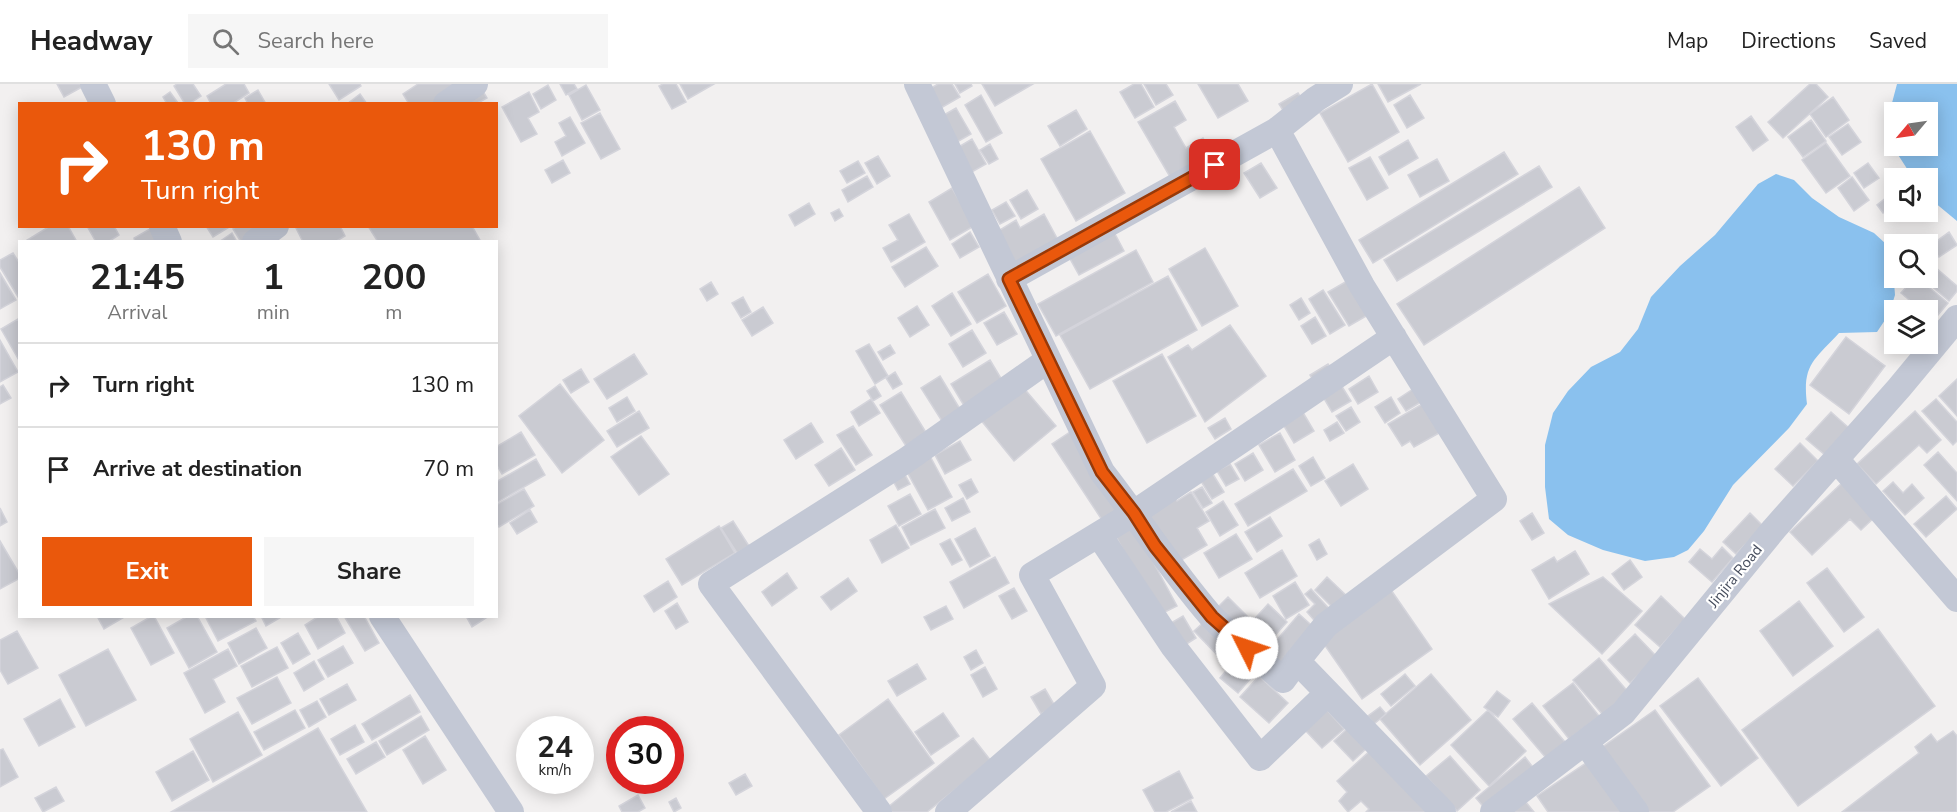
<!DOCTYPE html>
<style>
:root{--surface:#fff;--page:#f6f6f6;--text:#222;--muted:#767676;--line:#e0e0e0;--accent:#ea580c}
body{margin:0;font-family:"Nunito Sans",sans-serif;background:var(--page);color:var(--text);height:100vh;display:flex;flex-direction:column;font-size:22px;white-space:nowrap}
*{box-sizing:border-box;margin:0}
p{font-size:20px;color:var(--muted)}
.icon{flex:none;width:33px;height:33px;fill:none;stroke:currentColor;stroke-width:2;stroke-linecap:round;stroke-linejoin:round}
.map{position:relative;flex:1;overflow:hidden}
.details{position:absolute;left:18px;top:156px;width:480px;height:378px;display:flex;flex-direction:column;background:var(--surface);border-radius:0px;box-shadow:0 3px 15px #0003}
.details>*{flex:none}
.top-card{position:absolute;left:18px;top:18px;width:480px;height:126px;border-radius:0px;box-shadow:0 3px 15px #0003;background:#ea580c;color:#fff;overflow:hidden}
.needle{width:39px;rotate:241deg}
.fabs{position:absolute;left:1884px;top:18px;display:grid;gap:12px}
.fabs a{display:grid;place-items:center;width:54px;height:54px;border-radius:0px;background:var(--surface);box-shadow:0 3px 15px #0003;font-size:30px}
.speed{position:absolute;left:516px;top:632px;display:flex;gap:12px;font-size:30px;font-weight:700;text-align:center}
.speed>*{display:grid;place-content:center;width:78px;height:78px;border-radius:50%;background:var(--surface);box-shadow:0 3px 15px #0003;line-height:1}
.speed small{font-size:15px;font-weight:400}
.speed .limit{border:9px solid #d22;background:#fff;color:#111}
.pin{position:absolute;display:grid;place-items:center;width:51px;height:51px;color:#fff;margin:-26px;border-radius:12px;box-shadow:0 3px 9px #0006}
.me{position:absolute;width:66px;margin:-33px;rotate:311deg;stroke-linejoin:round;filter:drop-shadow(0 0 4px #0008)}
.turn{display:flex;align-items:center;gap:21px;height:126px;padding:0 24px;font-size:27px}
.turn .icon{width:78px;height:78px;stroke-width:2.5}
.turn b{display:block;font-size:42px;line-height:51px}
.eta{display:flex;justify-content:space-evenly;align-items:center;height:102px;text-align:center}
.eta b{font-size:36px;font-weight:700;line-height:42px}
.button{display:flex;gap:12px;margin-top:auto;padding:12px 24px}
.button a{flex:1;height:69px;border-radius:0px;background:var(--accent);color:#fff;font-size:24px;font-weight:700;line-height:69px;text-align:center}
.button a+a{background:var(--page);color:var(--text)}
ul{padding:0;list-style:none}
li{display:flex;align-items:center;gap:18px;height:84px;padding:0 24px;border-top:2px solid var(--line)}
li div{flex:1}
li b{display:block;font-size:22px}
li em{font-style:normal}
header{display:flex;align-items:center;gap:36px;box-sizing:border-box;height:84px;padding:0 30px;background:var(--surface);border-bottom:2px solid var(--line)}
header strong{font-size:28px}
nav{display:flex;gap:33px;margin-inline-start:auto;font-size:21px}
.search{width:420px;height:54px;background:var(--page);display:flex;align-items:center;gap:15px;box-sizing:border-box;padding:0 21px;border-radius:0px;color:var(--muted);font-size:22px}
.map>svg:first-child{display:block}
</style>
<header>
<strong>Headway</strong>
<div class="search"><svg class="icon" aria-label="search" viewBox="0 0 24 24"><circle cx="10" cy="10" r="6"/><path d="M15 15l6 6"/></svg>Search here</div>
<nav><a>Map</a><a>Directions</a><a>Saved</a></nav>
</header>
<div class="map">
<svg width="1957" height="728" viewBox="0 0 1957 728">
<rect width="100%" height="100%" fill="#f2f0f0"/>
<path fill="#8ac1ee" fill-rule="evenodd" d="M1897 0H1957V137L1928 113V94H1913L1884 49ZM1894 28H1928V62H1894Z
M1776 90 1794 96 1812 114 1839 133 1874 149 1886 160 1892 171 1895 211 1889 230 1877 248 1839 249C1814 276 1802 281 1807 320L1789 344 1733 401 1704 447 1688 466 1674 473 1645 477 1603 466 1568 451 1549 435 1545 403V361L1553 329 1568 307 1591 283 1620 268 1638 245 1651 213 1680 182 1715 151 1758 100Z"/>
<path fill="#cacbd2" stroke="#d4d4db" stroke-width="1.5" d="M57 0H83L84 2 64 13Z
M177 0H193L201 12 189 20H185L174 2Z
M226 0H244L249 9 232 20H211L207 12Z
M329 0H360L361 2 339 16Z
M418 0H452L458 9 441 20H409L403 10Z
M560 0H574L577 5 566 11Z
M663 0H676L686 18 672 25 659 2Z
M680 0H714L688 15Z
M938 0H952L960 13 941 24 931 4Z
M955 0H971L972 2 960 9Z
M982 0H1033L995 22Z
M1134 0H1141L1154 23 1135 34 1120 8Z
M1144 0H1166L1173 11 1156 21Z
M1198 0H1238L1248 17 1218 34Z
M1372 0 1399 48 1348 78 1320 29Z
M1378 0H1421L1388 18Z
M1810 0H1816L1828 13 1783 54 1768 38Z
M548 1 556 16 541 25 533 10Z
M586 1 600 26 582 36 569 11Z
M481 4 487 14 476 20H470L466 12Z
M258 6 266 20H248L245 14Z
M170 8 178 19 177 20H167L163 13Z
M529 8 539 28 528 34 537 50 521 58 502 23Z
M1298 9 1305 20 1286 31 1279 20Z
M360 10 367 20H347Z
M981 11 1002 49 986 58 965 21Z
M1410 11 1424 34 1407 44 1394 21Z
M1833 13 1849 36 1826 53 1810 30Z
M1175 17 1186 36 1174 43 1186 64 1203 54 1214 74 1173 98 1138 38Z
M956 24 971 50 957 58 942 32Z
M1076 26 1087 45 1060 62 1048 42Z
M600 29 620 65 601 75 581 39Z
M1751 32 1768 56 1753 67 1736 43Z
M570 33 585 59 562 72 555 58 566 52 559 39Z
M1811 36 1826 57 1803 73 1788 53Z
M1848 40 1861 58 1842 71 1829 53Z
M1090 47 1125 109 1076 137 1041 75Z
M972 55 986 80 970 89 955 65Z
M1408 56 1418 74 1389 91 1379 73Z
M1826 59 1850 92 1826 109 1802 76Z
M990 60 998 75 989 80 980 66Z
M1504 68 1518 90 1373 179 1359 156Z
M878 72 890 92 877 100 865 79Z
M1370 73 1388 104 1367 116 1349 84Z
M1437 75 1449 97 1420 113 1408 91Z
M563 76 570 89 552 99 545 86Z
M858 77 865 89 847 99 840 87Z
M1261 79 1277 104 1260 114 1244 89Z
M1868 79 1879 94 1864 104 1854 89Z
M1539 82 1552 103 1397 197 1384 176Z
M867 92 873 103 848 118 842 106Z
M1852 93 1869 116 1854 127 1838 104Z
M1579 103 1605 144 1424 261 1397 220Z
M952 104 974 142 950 156 929 118Z
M1027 106 1038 125 1021 135 1010 116Z
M1887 113 1894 122 1883 129 1877 121Z
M1006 118 1015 132 1000 140 992 126Z
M809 119 815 130 795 142 789 131Z
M839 125 843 132 835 137 831 129Z
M909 130 925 158 891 178 883 164 898 156 889 141Z
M1044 130 1058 156 1014 182 995 149 1016 136 1020 144Z
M50 142H68L77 158H24Z
M87 142H114L119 151 108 158H96Z
M155 142 164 158H135L134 154Z
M206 142H231L213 153Z
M237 142H267L243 158H241L233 145Z
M295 142H340L345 152 335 158H303Z
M368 142H472L481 158H378Z
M970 148 979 163 960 174 952 160Z
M1114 148 1124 167 1079 191 1069 173Z
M1949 148 1957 161 1939 173 1930 162Z
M232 149 237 158H219Z
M926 163 938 182 905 203 892 183Z
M1205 164 1238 222 1202 242 1169 185Z
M1136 166 1153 198 1056 252 1038 220Z
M13 169 20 180V216L0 183V176Z
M1928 177 1957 202V207L1949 217 1922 194H1928Z
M0 189 16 216 0 225Z
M988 190 1006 222 977 239 958 208Z
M1168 192 1197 246 1090 305 1060 251Z
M1914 194H1918L1948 219 1933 237 1928 232V226H1921L1901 209Z
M1347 197 1368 231 1349 242 1328 208Z
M711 198 718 210 707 217 700 205Z
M1323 206 1345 241 1330 250 1309 215Z
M952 209 971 240 951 252 932 222Z
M743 213 751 228 741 234 732 219Z
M1301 214 1310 229 1299 236 1290 221Z
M917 222 929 241 910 253 898 234Z
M763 223 773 239 752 252 742 236Z
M1004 228 1017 250 997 261 984 239Z
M1315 233 1326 252 1312 260 1301 242Z
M18 235 20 238V278L1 245Z
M1230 241 1266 292 1205 338 1168 273 1188 261 1192 266Z
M972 246 986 269 963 283 949 260Z
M1846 253 1885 282 1849 330 1810 301Z
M0 256 18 288 0 298Z
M869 260 888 292 875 300 856 267Z
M890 261 895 269 883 276 878 268Z
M634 270 647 290 607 315 594 295Z
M1162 270 1196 332 1147 359 1113 297Z
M990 276 1005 301 966 325 951 300Z
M1328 280 1351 317 1332 328 1310 291Z
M581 285 589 298 571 309 563 296Z
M895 288 902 300 893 305 886 294Z
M940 292 963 330 945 342 921 304Z
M1369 292 1378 308 1358 320 1349 305Z
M1957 295V332L1939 312Z
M560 300 604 356 562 389 519 332Z
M3 301 11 314 0 320V303Z
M875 302 881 312 873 317 867 307Z
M1022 302 1056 342 1014 377 980 335Z
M1413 305 1421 318 1406 327 1398 315Z
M901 308 927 350 906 362 880 321Z
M627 313 635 327 617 338 609 324Z
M1391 313 1400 329 1385 339 1375 323Z
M871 315 880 329 859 342 851 328Z
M1936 315 1957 338V357L1953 361 1922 327Z
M1424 319 1441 348 1414 363 1410 357 1402 362 1388 340Z
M1298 320 1314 347 1294 359 1278 332Z
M1351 323 1360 338 1346 347 1336 332Z
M639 327 649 344 617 363 607 347Z
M1915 327 1941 356 1927 369 1919 361 1876 400 1857 380Z
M1831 328 1849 344 1825 371 1806 355Z
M1225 334 1231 345 1215 355 1208 344Z
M1337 338 1344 349 1330 357 1324 346Z
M811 339 823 358 796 375 784 356Z
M853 342 872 371 856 381 837 351Z
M521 348 535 371 502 390 496 380V363Z
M1070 348 1122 428 1104 439 1052 360Z
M1280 349 1295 376 1275 388 1259 361Z
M641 352 669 390 639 411 611 373Z
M960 357 971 376 945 390 935 371Z
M1800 359 1818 377 1793 402 1775 385Z
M841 364 855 386 829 402 815 381Z
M1938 368 1957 389V417L1924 381Z
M1253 369 1263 386 1245 397 1235 380Z
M930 372 952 413 928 426 906 386Z
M1313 373 1325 394 1311 402 1299 382Z
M536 375 545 391 496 419V398Z
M1206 379 1224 408 1212 415 1194 386Z
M1230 380 1239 395 1226 402 1217 387Z
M1353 380 1368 405 1341 422 1325 397Z
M1293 385 1307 407 1248 442 1235 420Z
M903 387 910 400 898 406 891 393Z
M971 395 978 408 967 415 959 401Z
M1165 396 1177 417 1191 408 1209 437 1197 444 1207 461 1178 478 1138 413Z
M1844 397 1877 431 1861 446 1850 435 1812 471 1790 448Z
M1893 398 1903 409 1912 400 1924 414 1905 431 1883 407Z
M1202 403 1212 419 1203 424 1193 408Z
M524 405 534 422 499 443 496 439V421Z
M910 410 921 430 899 442 888 422Z
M1946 412 1957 425 1926 453 1914 440Z
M963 414 970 428 952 437 945 424Z
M1223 417 1238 441 1220 452 1206 428Z
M0 424 7 438 0 442Z
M935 425 945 444 911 461 902 443Z
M530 426 537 438 517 450 510 439Z
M1532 429 1544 449 1532 456 1520 437Z
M1750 429 1763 442 1736 470 1723 458Z
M1270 433 1282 452 1257 468 1245 448Z
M733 437 749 462 737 469 721 444Z
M1131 437 1177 522 1159 531 1113 447Z
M896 441 909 464 882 479 870 456Z
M719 442 735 469 682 501 666 475Z
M975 444 990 472 970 483 955 455Z
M1236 450 1252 475 1219 494 1204 469Z
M950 455 962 476 952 481 940 460Z
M1319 455 1327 470 1317 476 1309 461Z
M0 457 20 491V494L0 505Z
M1722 463 1733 474 1712 498 1689 478 1700 465 1712 475Z
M1282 466 1297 492 1260 514 1245 489Z
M1575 467 1589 490 1549 515 1532 486 1554 473 1557 478Z
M995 473 1009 499 964 524 950 498Z
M1630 476 1642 493 1624 506 1612 490Z
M1827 484 1864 533 1844 548 1807 499Z
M787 489 797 504 772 522 762 508Z
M1327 493 1350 515 1337 528 1315 506Z
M1603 493 1642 527 1602 570 1549 520Z
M848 494 857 507 831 526 821 513Z
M668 497 677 513 654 528 644 512Z
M1295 498 1309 521 1286 535 1273 512Z
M1389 503 1432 565 1362 615 1319 553Z
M1014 504 1027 527 1012 535 999 512Z
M1311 505 1334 530 1320 543 1307 528 1315 520 1305 510Z
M1661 512 1685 535 1660 563 1635 541Z
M1228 513 1251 536 1237 550 1214 527Z
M1799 517 1833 562 1793 592 1760 547Z
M677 519 688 538 676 545 665 527Z
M1268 520 1287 538 1258 570 1239 552Z
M946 522 953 535 931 546 924 533Z
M1299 530 1318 547 1284 589 1263 572Z
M97 532H126L104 545Z
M152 532H154L174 569 151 581 131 544Z
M188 532H197L217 568 189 584 167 544Z
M205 532H253L256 537 218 557Z
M261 532H283L266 542Z
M319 532H336L345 549 318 565 305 541Z
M344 532H364L379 559 365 567Z
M466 532H489L472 543Z
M1183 532 1196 554 1185 561 1171 539Z
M1206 536 1234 565 1222 576 1194 547Z
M256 544 267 564 239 580 228 559Z
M1878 545 1935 622 1798 722 1742 646Z
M17 547 38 584 8 600 0 586V556Z
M298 549 310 570 293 580 281 559Z
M1635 550 1657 573 1630 599 1608 576Z
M343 562 353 579 328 593 318 576Z
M277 563 288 584 252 603 241 582Z
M108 565 136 616 86 642 59 591Z
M228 565 237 582 213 595 225 618 205 629 184 589Z
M976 566 983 579 971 586 964 573Z
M1239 571 1257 587 1238 609 1220 594Z
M1599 574 1629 609 1603 631 1573 596Z
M314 577 324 595 304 607 294 589Z
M917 580 926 595 897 612 888 597Z
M985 583 997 605 983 613 971 591Z
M1405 590 1415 602 1391 622 1381 610Z
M1431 590 1471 636 1420 681 1380 635Z
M1259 592 1288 619 1269 639 1240 613Z
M277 593 291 619 252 640 237 614Z
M1698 594 1758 674 1721 702 1660 622Z
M1573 599 1599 632 1569 655 1543 622Z
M347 600 356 616 329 631 320 615Z
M1045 605 1055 622 1041 630 1031 613Z
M1497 607 1510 617 1498 633 1484 623Z
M410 611 420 628 372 656 362 640Z
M60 615 75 643 39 662 24 635Z
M888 615 934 679 884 715 839 651Z
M317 617 326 633 309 643 300 626Z
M1532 619 1565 658 1546 674 1513 635Z
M1380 623 1386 630 1374 640 1368 632Z
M1326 625 1344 645 1322 664 1304 645Z
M295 626 305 644 264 666 254 648Z
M1488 626 1526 667 1489 702 1451 661Z
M1655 626 1710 702 1673 728H1647L1601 664Z
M238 628 262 671 213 698 190 655Z
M943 629 959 652 931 671 915 648Z
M421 632 429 646 387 671 379 657Z
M355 641 364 658 340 671 331 655Z
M1349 643 1368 663 1353 677 1334 657Z
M318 644 367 728H171Z
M1953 647 1957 652V728H1842L1919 669 1915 663 1931 650 1937 658Z
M425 652 446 686 423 700 403 666Z
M973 654 991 677 927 728H892L888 723Z
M376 658 385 673 356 690 347 675Z
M1373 664 1432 728H1366L1369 725 1361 717 1348 728 1339 717 1347 708 1337 697Z
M3 665 18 693 0 703V666Z
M193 667 209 696 172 717 156 688Z
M1450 672 1480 706 1457 727 1426 692Z
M1525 673 1535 686 1487 727 1476 714Z
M1589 677 1624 728H1548L1537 712Z
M1179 687 1193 714 1166 728H1155L1143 706Z
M745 690 752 702 736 711 729 699Z
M56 703 64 717 43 728 35 714Z
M638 711 645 724 638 728H622L619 722Z
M1521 712 1534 728H1500Z
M676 714 681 724 674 728 669 718Z
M1191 717 1197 728H1171Z"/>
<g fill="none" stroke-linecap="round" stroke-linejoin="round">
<path stroke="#c3c8d5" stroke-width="26" d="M93 0 103 20
M917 0 1102 388C1139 435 1171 486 1210 531 1231 554 1260 575 1283 596L1297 577
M1340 0 1316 15 1277 46 1362 202 1494 415 1326 541 1297 577 1443 728
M446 20 475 0
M162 142 169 158
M255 158 276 142
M1009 195 1277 46
M1836 375 1957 515
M1099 451 1173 562 1260 674 1328 609
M382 532 511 728
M1585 658 1636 728
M879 728 711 500 905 377 1048 276
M948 728 1093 602 1032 491 1134 429 1394 253
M1493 728 1623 629 1774 445 1899 304 1957 234"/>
</g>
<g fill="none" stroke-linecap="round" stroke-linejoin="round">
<g stroke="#983908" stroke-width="15">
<path id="route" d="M1215 81 1009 195 1102 388 1134 429 1155 462 1212 533 1247 564"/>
</g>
<use href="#route" stroke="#ea580c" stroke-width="10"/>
</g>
<g text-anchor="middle" stroke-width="4.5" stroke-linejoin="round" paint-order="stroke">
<g font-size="15" fill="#474e5e" stroke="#fff">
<text transform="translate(1735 492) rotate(-51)" y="5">Jinjira Road</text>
</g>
</g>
</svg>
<div class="fabs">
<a><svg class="needle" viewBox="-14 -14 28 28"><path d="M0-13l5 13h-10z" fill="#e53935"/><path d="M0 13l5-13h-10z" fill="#767676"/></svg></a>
<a><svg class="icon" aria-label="sound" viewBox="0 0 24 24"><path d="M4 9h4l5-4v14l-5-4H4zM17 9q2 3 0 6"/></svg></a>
<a><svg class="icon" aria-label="search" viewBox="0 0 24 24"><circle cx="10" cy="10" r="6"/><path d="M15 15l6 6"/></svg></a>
<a><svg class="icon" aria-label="layers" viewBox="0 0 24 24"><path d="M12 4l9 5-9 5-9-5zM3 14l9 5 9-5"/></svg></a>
</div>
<div class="speed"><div>24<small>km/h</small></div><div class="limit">30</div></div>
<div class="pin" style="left:1215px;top:81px;background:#d93025"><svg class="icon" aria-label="arrive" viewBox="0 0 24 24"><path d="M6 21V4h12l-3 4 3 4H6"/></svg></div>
<svg class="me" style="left:1247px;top:564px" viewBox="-20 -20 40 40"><circle r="19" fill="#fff"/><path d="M0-13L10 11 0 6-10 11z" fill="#ea580c"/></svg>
<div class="top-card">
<div class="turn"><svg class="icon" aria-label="right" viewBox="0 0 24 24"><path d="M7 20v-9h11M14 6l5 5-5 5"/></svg><div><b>130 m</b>Turn right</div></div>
</div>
<section class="details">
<div class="eta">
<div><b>21:45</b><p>Arrival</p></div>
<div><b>1</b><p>min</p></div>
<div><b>200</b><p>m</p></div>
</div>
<ul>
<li><svg class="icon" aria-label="right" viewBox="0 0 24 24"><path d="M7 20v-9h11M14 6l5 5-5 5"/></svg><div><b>Turn right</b></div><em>130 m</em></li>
<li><svg class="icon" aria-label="arrive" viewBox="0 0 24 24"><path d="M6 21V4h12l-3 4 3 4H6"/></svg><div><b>Arrive at destination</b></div><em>70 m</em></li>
</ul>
<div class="button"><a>Exit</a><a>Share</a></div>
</section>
</div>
